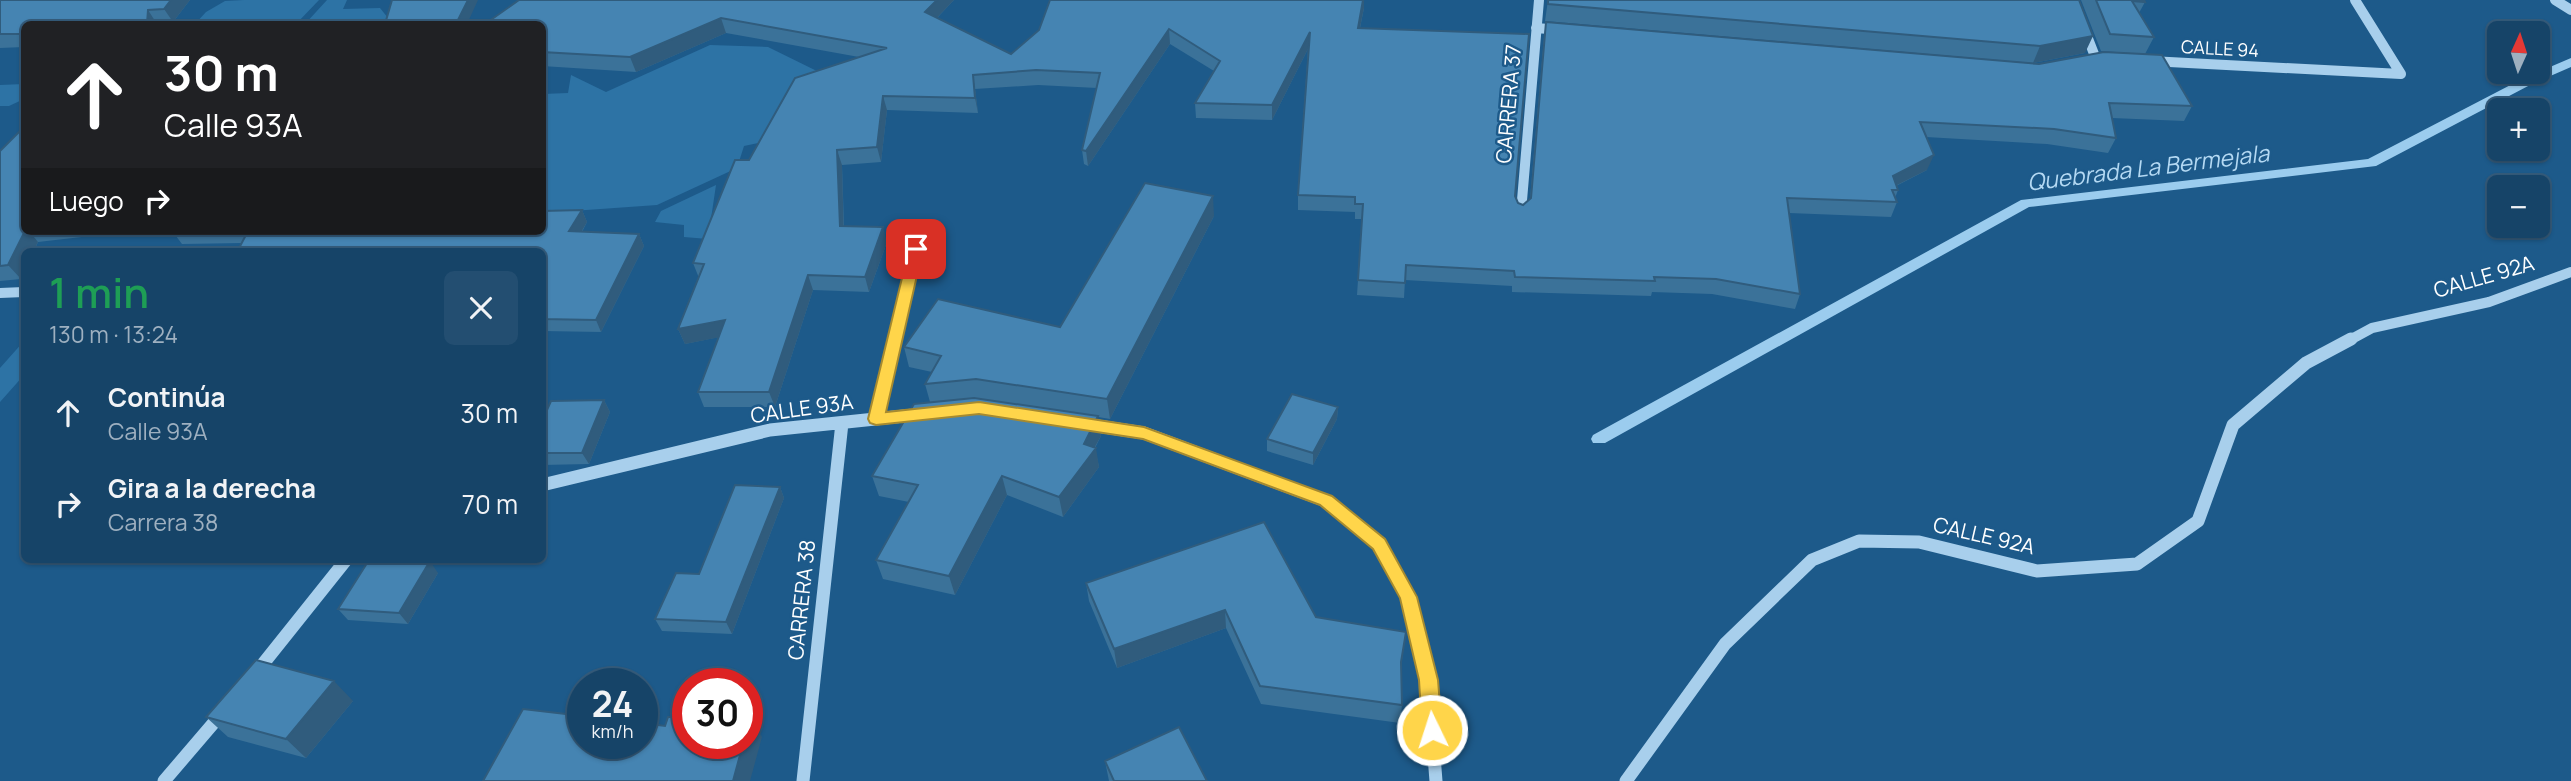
<!DOCTYPE html>
<html lang="es">
<meta charset="utf-8">
<style>
:root{--surface:#164468;--page:#234e71;--text:#f1f3f6;--muted:#9eb0c0;--line:#355c7c}
body{margin:0;font-family:Manrope,sans-serif;background:var(--page);color:var(--text);height:100vh;display:flex;flex-direction:column;font-size:26px;white-space:nowrap}
*{box-sizing:border-box;margin:0}
p{font-size:23px;color:var(--muted)}
.icon{flex:none;width:38px;height:38px;fill:none;stroke:currentColor;stroke-width:2;stroke-linecap:round;stroke-linejoin:round}
.map{position:relative;flex:1;overflow:hidden}
.drawer{position:absolute;left:21px;top:248px;width:525px;height:315px;display:flex;flex-direction:column;background:var(--surface);border-radius:10px;box-shadow:0 2px 5px #0004,0 0 0 2px var(--line)}
.drawer>*{flex:none}
.guide{position:absolute;left:21px;top:21px;width:525px;height:214px;border-radius:10px;box-shadow:0 2px 5px #0004,0 0 0 2px var(--line);background:#202124;color:#fff;overflow:hidden}
.needle{width:46px;rotate:3deg}
.tools{position:absolute;left:2487px;top:21px;display:grid;gap:14px}
.tools a{display:grid;place-items:center;width:63px;height:63px;border-radius:10px;background:var(--surface);box-shadow:0 2px 5px #0004,0 0 0 2px var(--line);font-size:35px}
.speed{position:absolute;left:567px;top:668px;display:flex;gap:14px;font-size:35px;font-weight:700;text-align:center}
.speed>*{display:grid;place-content:center;width:91px;height:91px;border-radius:50%;background:var(--surface);box-shadow:0 2px 5px #0004,0 0 0 2px var(--line);line-height:1}
.speed small{font-size:18px;font-weight:400}
.speed .limit{border:10px solid #d22;background:#fff;color:#111}
.pin{position:absolute;display:grid;place-items:center;width:60px;height:60px;color:#fff;margin:-30px;border-radius:14px;box-shadow:0 4px 10px #0006}
.me{position:absolute;width:77px;margin:-38px;rotate:356deg;stroke-linejoin:round;filter:drop-shadow(0 0 5px #0008)}
.turn{display:flex;align-items:center;gap:24px;height:147px;padding:0 28px;font-size:32px}
.turn .icon{width:91px;height:91px;stroke-width:2.5}
.turn b{display:block;font-size:49px;line-height:60px}
.then{display:flex;align-items:center;height:66px;padding:0 28px;background:#0003;gap:14px;font-size:26px}
.round{display:grid;place-items:center;flex:none;width:74px;height:74px;border-radius:10px;background:var(--page)}
.headline{display:flex;align-items:center;justify-content:space-between;height:119px;padding:0 28px}
h1{font-size:42px;font-weight:600;line-height:52px;color:#1e9e55}
ul{padding:0;list-style:none}
li{display:flex;align-items:center;gap:21px;height:91px;padding:0 28px}
li div{flex:1}
li b{display:block;font-size:26px}
li em{font-style:normal}
.map>svg:first-child{display:block}
</style>
<div class="map">
<svg width="2571" height="781" viewBox="0 0 2571 781">
<rect width="100%" height="100%" fill="#1d5a8a"/>
<path fill="#2d73a5" d="M244 0H319L296 24H184H195L206 12 225 1Z
M327 0H347L343 9 380 8 388 18 409 9 466 6 461 17 478 21 476 24H435L436 18H403L383 24H305Z
M710 45 768 47 882 103 781 138 744 146 737 168 657 205 558 212 543 225V94L568 93 571 75 606 92Z
M24 84V99L9 106H0V85Z
M716 185 708 239 684 237V225L655 222 661 211Z
M24 341V375L0 402V368Z"/>
<g fill="none" stroke-linecap="round" stroke-linejoin="round">
<path fill="#9bccee" fill-rule="evenodd" d="M2571 58V67L2530 85 2376 166 2029 207 1605 443H1593L1591 439 1593 435 2021 200 2368 159 2522 79Z"/>
<path stroke="#a8cfec" stroke-width="10" d="M2073 0 2096 59
M2355 0 2401 74
M2555 0 2571 10
M1536 28 1561 30
M2150 61 2401 74
M1521 212 1539 0
M0 293 24 292
M894 341 916 249
M2348 341 2372 328 2489 302 2571 272"/>
<path stroke="#a8cfec" stroke-width="13" d="M876 419 895 339
M1084 424 1144 433 1326 501 1379 544 1408 597 1428 680 1436 781
M542 485 770 430 923 414
M255 674 346 560
M164 781 223 712
M803 781 842 423
M1626 781 1725 644 1812 560 1859 541 1919 542 2037 571 2137 564 2198 521 2233 425 2306 363 2351 339"/>
</g>
<path fill="#3b7299" d="M0 0H190L173 22 157 24H24V47L0 48Z
M519 0H954L937 18 1011 54 1039 30 1364 8 1360 28 1515 196 1518 203 1523 205 1530 199 1544 37 1546 22 2192 106 2184 121 2112 118 2116 138 2108 153 2047 144 1926 137 1927 170 1896 186 1898 190 1895 198 1897 202 1891 217 1789 213 1800 294 1795 309 1712 294 1652 292 1651 296 1512 292V286L1405 280 1404 298 1357 295 1362 219H1355V212L1298 210V195L1308 49 1272 120 1196 118 1195 103 1214 71 1170 44 1088 166 1084 164 1082 150 1097 88 1038 85 975 89 978 113 887 110 881 162 842 165 844 226 887 242 869 292 813 290 775 407H704L698 392 719 337 685 344 678 329 699 278 693 263 749 160 859 57 726 33 636 72 542 66V24Z
M1548 0H2079L2085 53 2033 63 1545 21Z
M2081 0H2144L2145 2 2139 13 2154 37 2145 54 2101 51Z
M0 151 24 231H134L38 242 21 279 0 281Z
M582 210 587 222 582 232 639 234 644 246 601 332 542 331V252L242 243 182 244 173 232Z
M1214 216 1110 419 1098 417 1101 436 1095 448 1099 467 1063 517 1007 495 955 595 883 579 876 560 909 502 879 496 872 476 930 402 925 384 932 372 909 367 904 347 1060 327Z
M604 400 610 412 589 464 542 465V421Z
M1338 407 1337 419 1313 465 1267 451V439Z
M780 487 784 498 732 634 662 631 655 619Z
M438 573 408 624 348 620 338 609Z
M1086 583 1316 617 1406 632 1401 667 1402 705 1400 723 1261 704 1226 628 1117 668 1089 601Z
M353 701 306 758 228 737 206 717Z
M1105 761 1207 781H1109Z"/>
<path fill="#305c7d" d="M171 0H190L173 22 164 9Z
M468 0H478L467 24H456Z
M937 0H954L928 27 925 12Z
M1363 0H1364V8L1357 42 1358 28Z
M148 10 157 24H147Z
M721 18 726 33 636 72 630 57Z
M411 22 412 24H385Z
M1169 29 1170 44 1088 166 1086 151Z
M1310 32 1309 47 1272 120V105Z
M2093 36 2085 53 2033 63 2040 46Z
M973 75 975 89 978 113 975 98Z
M883 96 887 110 881 162 877 147Z
M837 150 842 165 844 241 840 226Z
M1934 155 1927 170 1887 190 1893 176Z
M1213 196 1214 216 1110 419 1107 399Z
M582 210 587 222 575 243 569 231Z
M883 227 887 242 869 292 865 277Z
M25 231H29L38 242 33 252H24V271L21 279 8 265Z
M639 234 644 246 601 332 596 320Z
M808 275 813 290 775 407 769 392Z
M725 320 731 335 685 344 678 329Z
M604 400 610 412 589 464 582 453Z
M1338 407 1337 419 1313 465V453Z
M1098 416 1101 436 1092 452 1096 448 1099 467 1063 517 1059 497 1084 444Z
M1002 476 1007 495 955 595 949 576Z
M780 487 784 498 732 634 726 622Z
M430 561 438 573 408 624 399 613Z
M1225 610 1226 628 1117 668 1114 649Z
M334 681 353 701 306 758 286 739Z
M751 717 762 737 750 781H733L743 744H747V730Z"/>
<path fill="#4584b2" stroke="#305c7d" stroke-width="2" d="M0 0H171L164 9 148 10 147 24H24V34H0Z
M392 0H468L456 24H411V22L385 24Z
M519 0H937L925 12 1011 54 1039 30 1050 0H1363L1358 28 1529 34 1515 196 1518 203 1523 205 1531 198 1546 22 2039 64 2104 52 2162 55 2192 106 2109 103 2116 138 2054 129 1920 122 1934 155 1893 176 1898 190H1892L1897 202 1787 198 1800 294 1716 279 1654 277 1655 281 1515 277 1514 271 1406 265 1405 283 1358 280 1363 204H1355V197L1298 195 1310 32 1272 105 1195 103 1220 61 1169 29 1086 151 1082 150 1100 73 1036 70 973 75 975 98 883 96 877 147 837 150 840 226 883 227 865 277 808 275 769 392H698L725 320 678 329 704 264 693 263 735 160H749L795 78 887 48 721 18 630 57 542 52V24H485Z
M1548 0H2079L2093 36 2040 46 1548 4Z
M2096 0H2144L2145 2 2132 1 2154 37 2110 34Z
M24 127 25 231 8 265 0 266V151Z
M1145 183 1213 196 1107 399 976 379 925 384 941 356 904 347 938 299 1060 327Z
M582 210 569 231 639 234 596 320 542 319V252H237L248 231H542V211Z
M175 231H242L173 232Z
M1292 394 1338 407 1313 453 1267 439Z
M974 398 1098 416 1084 444 1096 448 1059 497 1002 476 949 576 876 560 918 485 872 476 914 404Z
M604 400 582 453H542V421L551 401Z
M735 485 780 487 726 622 655 619 676 573 699 574Z
M1264 522 1316 617 1406 632 1401 662 1402 705 1260 686 1225 610 1114 649 1086 583Z
M369 560 430 561 399 613 338 609Z
M256 660 334 681 286 739 206 717Z
M523 709 583 716V744H642V723L665 726 668 717H688V744H743L733 781H483Z
M747 717H751L747 730Z
M1179 727 1207 781H1114L1105 761Z"/>
<path fill="#ffd54a" stroke="#a68a30" stroke-width="2" d="M916 245 923 249 886 412 979 402 1144 427 1332 496 1385 539 1417 597 1438 680 1442 730 1439 737 1432 739 1425 737 1422 730 1419 680 1400 598 1373 549 1320 505 1143 439 979 414 876 425 870 423 868 419 909 249Z"/>
<g text-anchor="middle" stroke-width="5" stroke-linejoin="round" paint-order="stroke">
<g font-size="18" fill="#fff" stroke="#1d5a8a">
<text transform="translate(2220 49) rotate(3)" y="6">CALLE 94</text>
</g>
<g font-size="21" fill="#fff" stroke="#1d5a8a">
<text transform="translate(1509 104) rotate(-85)" y="7">CARRERA 37</text>
<text transform="translate(2484 277) rotate(-16)" y="7">CALLE 92A</text>
<text transform="translate(802 409) rotate(-8)" y="7">CALLE 93A</text>
<text transform="translate(1984 536) rotate(13)" y="7">CALLE 92A</text>
<text transform="translate(802 600) rotate(-84)" y="7">CARRERA 38</text>
</g>
<g font-size="23" font-style="italic" fill="#b4d9f3" stroke="#1d5a8a">
<text transform="translate(2148 168) rotate(-7)" y="8">Quebrada La Bermejala</text>
</g>
</g>
</svg>
<div class="tools">
<a><svg class="needle" viewBox="-14 -14 28 28"><path d="M0-13l5 13h-10z" fill="#e53935"/><path d="M0 13l5-13h-10z" fill="#9eb0c0"/></svg></a>
<a>+</a>
<a>−</a>
</div>
<div class="speed"><div>24<small>km/h</small></div><div class="limit">30</div></div>
<div class="pin" style="left:916px;top:249px;background:#d93025"><svg class="icon" aria-label="arrive" viewBox="0 0 24 24"><path d="M6 21V4h12l-3 4 3 4H6"/></svg></div>
<svg class="me" style="left:1432px;top:730px" viewBox="-20 -20 40 40"><circle r="17" fill="#ffd54a" stroke="#fff" stroke-width="3"/><path d="M0-11L8 9 0 5-8 9z" fill="#fff"/></svg>
<div class="guide">
<div class="turn"><svg class="icon" aria-label="ahead" viewBox="0 0 24 24"><path d="M12 20V5M6 11l6-6 6 6"/></svg><div><b>30 m</b>Calle 93A</div></div>
<div class="then">Luego<svg class="icon" aria-label="right" viewBox="0 0 24 24"><path d="M7 20v-9h11M14 6l5 5-5 5"/></svg></div>
</div>
<section class="drawer">
<div class="headline"><div><h1>1 min</h1><p>130 m · 13:24</p></div><a class="round"><svg class="icon" aria-label="close" viewBox="0 0 24 24"><path d="M6 6l12 12M18 6L6 18"/></svg></a></div>
<ul>
<li><svg class="icon" aria-label="ahead" viewBox="0 0 24 24"><path d="M12 20V5M6 11l6-6 6 6"/></svg><div><b>Continúa</b><p>Calle 93A</p></div><em>30 m</em></li>
<li><svg class="icon" aria-label="right" viewBox="0 0 24 24"><path d="M7 20v-9h11M14 6l5 5-5 5"/></svg><div><b>Gira a la derecha</b><p>Carrera 38</p></div><em>70 m</em></li>
</ul>
</section>
</div>
